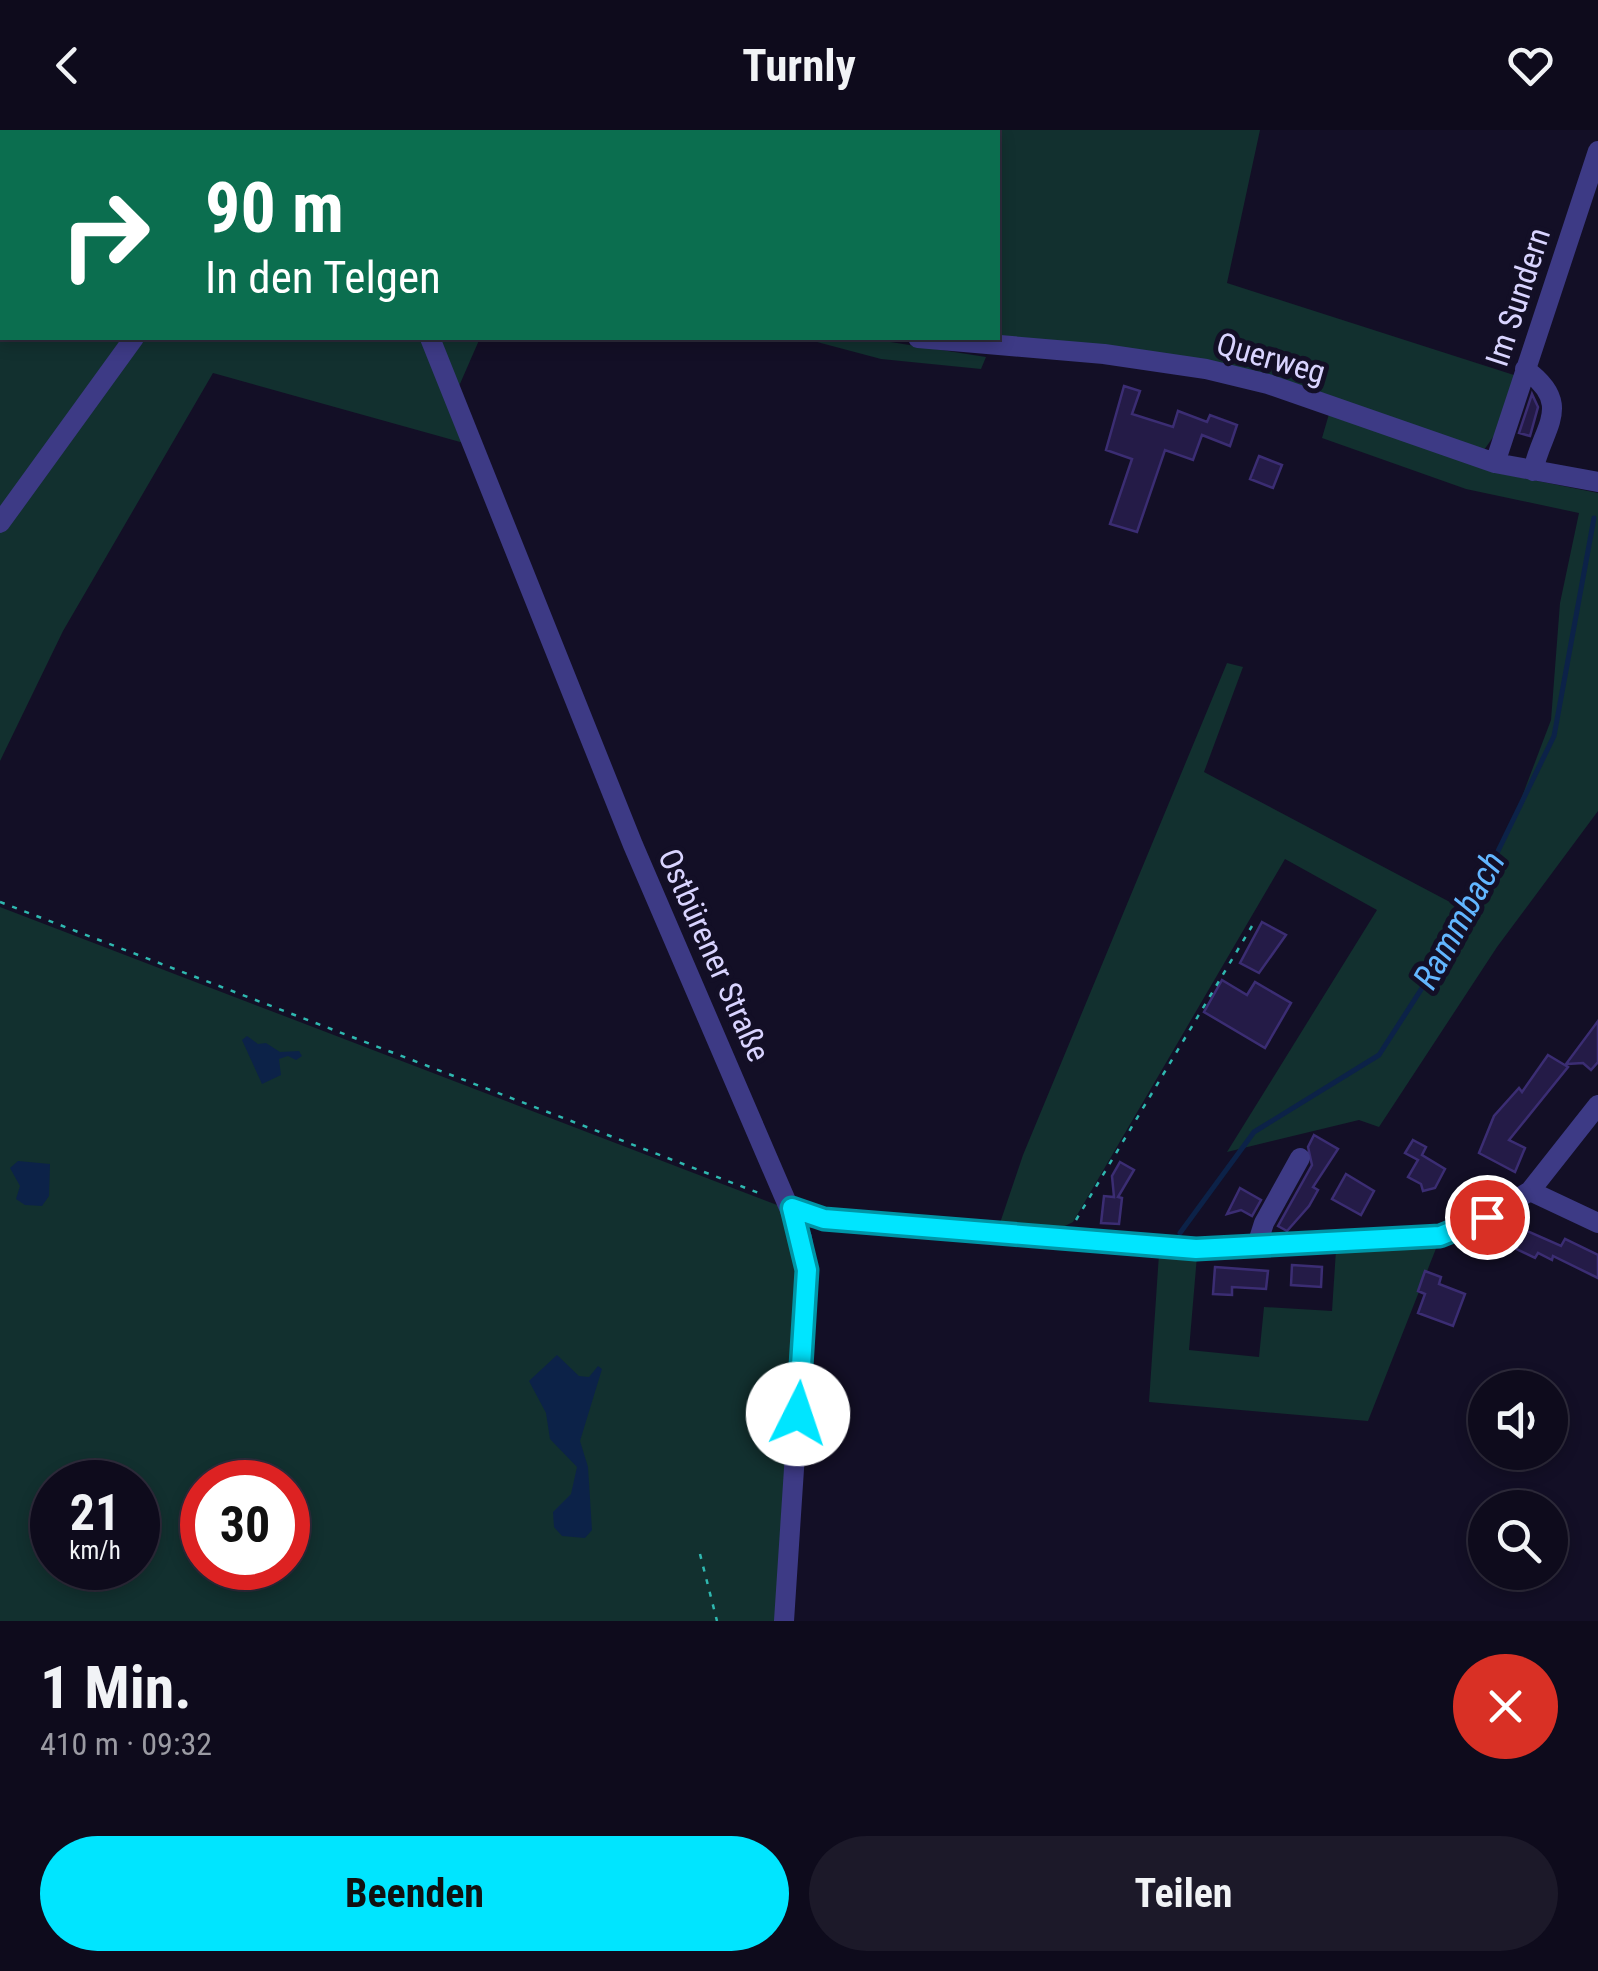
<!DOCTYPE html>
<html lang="de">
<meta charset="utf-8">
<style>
:root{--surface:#0e0b1c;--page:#1c1929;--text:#f1f3f6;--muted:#9b9ba3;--line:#2e2b3b;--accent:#00e5ff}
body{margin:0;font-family:"Roboto Condensed",sans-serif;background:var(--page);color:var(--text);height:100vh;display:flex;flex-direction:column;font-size:38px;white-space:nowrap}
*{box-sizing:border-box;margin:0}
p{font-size:32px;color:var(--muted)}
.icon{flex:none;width:55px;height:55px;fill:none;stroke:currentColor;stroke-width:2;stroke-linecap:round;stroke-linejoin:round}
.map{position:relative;height:1491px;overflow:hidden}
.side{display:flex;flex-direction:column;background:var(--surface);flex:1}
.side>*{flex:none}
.top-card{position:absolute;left:0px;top:0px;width:1000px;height:210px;box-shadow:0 5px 15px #0003,0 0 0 2px var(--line);background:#0b6e4f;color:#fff;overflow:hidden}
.fabs{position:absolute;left:1468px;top:1240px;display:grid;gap:20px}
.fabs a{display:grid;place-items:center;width:100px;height:100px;border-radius:50%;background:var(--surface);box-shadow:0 5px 15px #0003,0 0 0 2px var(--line);font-size:50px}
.speed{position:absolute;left:30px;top:1330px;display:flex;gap:20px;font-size:50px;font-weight:700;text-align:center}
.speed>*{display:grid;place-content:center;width:130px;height:130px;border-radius:50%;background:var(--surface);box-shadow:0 5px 15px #0003,0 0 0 2px var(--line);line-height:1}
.speed small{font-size:25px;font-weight:400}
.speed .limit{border:15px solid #d22;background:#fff;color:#111}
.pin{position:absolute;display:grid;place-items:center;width:85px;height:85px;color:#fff;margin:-42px;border:5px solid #fff;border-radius:50%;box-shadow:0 2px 10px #0007}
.me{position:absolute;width:110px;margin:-55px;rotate:4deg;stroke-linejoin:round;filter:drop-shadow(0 0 8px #0008)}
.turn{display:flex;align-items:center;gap:35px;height:210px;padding:0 40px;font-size:45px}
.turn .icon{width:130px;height:130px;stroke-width:2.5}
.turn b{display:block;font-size:70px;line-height:85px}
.round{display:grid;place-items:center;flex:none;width:105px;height:105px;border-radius:52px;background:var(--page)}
.overview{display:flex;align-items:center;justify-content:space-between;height:170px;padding:0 40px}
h1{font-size:60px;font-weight:700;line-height:75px}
.cta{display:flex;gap:20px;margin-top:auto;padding:20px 40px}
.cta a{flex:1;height:115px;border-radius:60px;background:var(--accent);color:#111;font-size:40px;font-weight:700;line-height:115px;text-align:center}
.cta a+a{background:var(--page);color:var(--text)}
header{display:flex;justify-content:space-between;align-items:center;height:130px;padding:0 40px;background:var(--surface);font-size:45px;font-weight:700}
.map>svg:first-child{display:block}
</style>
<header><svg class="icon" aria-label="back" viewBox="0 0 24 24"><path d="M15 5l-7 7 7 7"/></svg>Turnly<svg class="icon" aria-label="heart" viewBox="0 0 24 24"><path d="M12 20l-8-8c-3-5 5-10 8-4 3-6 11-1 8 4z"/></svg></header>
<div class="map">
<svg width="1598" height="1491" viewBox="0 0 1598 1491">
<rect width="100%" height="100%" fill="#130f26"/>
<path fill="#12302f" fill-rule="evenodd" d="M0 0H82L2 2V208H128L0 381Z
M876 0H1260L1227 153 1517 246 1496 303 1484 320 1310 260 998 206V2Z
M139 208H427L471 315 213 243 63 501 0 631V399Z
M434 208H480L456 263Z
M802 208H865L986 227 981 239 881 229Z
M1329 284 1498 343 1598 363V681L1497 817 1379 997 1359 990 1227 1022 1377 780 1285 729 1073 1092 1059 1099 999 1096 1023 1025 1227 533 1243 537 1204 642 1465 780 1515 685 1551 590 1560 473 1579 383 1466 359 1322 308Z
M0 777 785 1078 797 1119 792 1349 782 1491H0ZM52 1352H138V1438H52ZM202 1352H288V1438H202Z
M1437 1116 1368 1291 1149 1272 1159 1124 1197 1126 1189 1220 1259 1227 1264 1177 1332 1181 1336 1120Z"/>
<path fill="#0c2248" d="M247 906 258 914 266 913 280 922 299 921 302 926 296 930 288 926 279 929 281 945 262 954 242 910Z
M18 1031 50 1034 49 1066 42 1076 25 1075 16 1069 20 1056 10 1038Z
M557 1225 579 1246 589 1247 598 1236 602 1239 580 1311 588 1337 592 1400 585 1408 562 1406 554 1397 553 1382 571 1364 577 1337 550 1309 546 1283 529 1251Z"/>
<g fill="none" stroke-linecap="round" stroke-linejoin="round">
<path stroke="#0c2248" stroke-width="5" d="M1180 1103 1254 1002 1379 925 1460 799 1554 606 1594 388"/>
</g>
<path fill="#241b47" stroke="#3b2d73" stroke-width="2.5" d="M1124 256 1140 261 1132 284 1173 297 1178 281 1207 292 1210 285 1237 295 1230 316 1202 305 1193 330 1165 320 1137 402 1110 394 1132 329 1106 320Z
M1532 264 1538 277 1530 306 1519 303Z
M1259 326 1282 335 1273 358 1250 349Z
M1262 792 1286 805 1259 843 1240 833Z
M1222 850 1247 865 1255 852 1291 873 1265 918 1204 882Z
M1598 891V932L1591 940 1583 933 1566 934Z
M1548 925 1568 937 1509 1010 1525 1018 1515 1042 1479 1023 1494 986 1519 958 1522 962Z
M1314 1005 1338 1019 1313 1057 1318 1060 1309 1076 1287 1101 1278 1096 1312 1035 1308 1017Z
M1413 1010 1426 1017 1422 1025 1445 1039 1435 1058 1423 1061 1421 1054 1408 1047 1418 1030 1405 1023Z
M1120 1032 1134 1040 1118 1067 1122 1068 1119 1094 1101 1093 1104 1066 1114 1067 1112 1046Z
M1346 1044 1374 1061 1361 1085 1332 1069Z
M1240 1058 1261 1070 1252 1086 1241 1080 1227 1084Z
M1509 1093 1561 1116 1565 1109 1598 1125V1148L1553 1126 1552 1130 1538 1123 1535 1128 1510 1116 1502 1110Z
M1292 1135 1322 1137 1321 1157 1291 1155Z
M1215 1137 1268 1141 1266 1159 1232 1157V1165L1213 1164Z
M1425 1141 1441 1147 1439 1154 1465 1164 1453 1196 1418 1183 1425 1164 1418 1161Z"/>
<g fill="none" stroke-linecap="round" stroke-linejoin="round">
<path stroke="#2fb8b0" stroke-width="2.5" stroke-dasharray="5 8" stroke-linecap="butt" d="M0 772 764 1065
M1076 1090 1252 796
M700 1424 717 1491"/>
<path stroke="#3d3a85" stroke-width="20" d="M361 0 362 2
M484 0 488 2
M866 2V0
M430 208 633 715 802 1108 807 1141 784 1491
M918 208 1104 224 1206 239 1268 254 1495 333 1598 352
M1525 239C1575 275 1542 297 1533 341
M1495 333 1598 21
M0 393 134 208
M1530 1061 1598 1093
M792 1078 808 1087 824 1089 1197 1119 1440 1107 1487 1087 1530 1061 1598 975
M1257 1115 1264 1093 1300 1028"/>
</g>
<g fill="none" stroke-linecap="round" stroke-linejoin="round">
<g stroke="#0095a6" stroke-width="25">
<path id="route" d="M798 1284 807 1140 792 1078 824 1089 1196 1119 1440 1106 1487 1087"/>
</g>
<use href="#route" stroke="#00e5ff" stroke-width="18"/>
</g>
<g text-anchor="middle" stroke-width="10" stroke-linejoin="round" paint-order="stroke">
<g font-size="32" fill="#d9d4ff" stroke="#130f26">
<text transform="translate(1518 167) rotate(-72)" y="11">Im Sundern</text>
<text transform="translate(1271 228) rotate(16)" y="11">Querweg</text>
<text transform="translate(714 825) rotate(66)" y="11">Ostbürener Straße</text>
</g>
<g font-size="35" font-style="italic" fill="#62b6ff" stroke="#130f26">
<text transform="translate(1459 790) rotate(-61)" y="12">Rammbach</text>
</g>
</g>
</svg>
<div class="fabs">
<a><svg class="icon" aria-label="sound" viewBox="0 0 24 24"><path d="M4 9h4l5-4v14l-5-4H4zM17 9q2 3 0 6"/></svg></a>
<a><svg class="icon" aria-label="search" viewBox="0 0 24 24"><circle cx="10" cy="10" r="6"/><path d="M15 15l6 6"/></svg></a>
</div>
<div class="speed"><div>21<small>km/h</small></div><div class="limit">30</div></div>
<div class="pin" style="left:1487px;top:1087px;background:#d93025"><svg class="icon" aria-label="arrive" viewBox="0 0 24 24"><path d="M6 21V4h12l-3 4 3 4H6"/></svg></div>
<svg class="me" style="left:798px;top:1284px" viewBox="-20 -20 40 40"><circle r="19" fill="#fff"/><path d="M0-13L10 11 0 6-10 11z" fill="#00e5ff"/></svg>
<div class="top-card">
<div class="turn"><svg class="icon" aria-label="right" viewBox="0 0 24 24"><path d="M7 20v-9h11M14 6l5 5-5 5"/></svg><div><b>90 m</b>In den Telgen</div></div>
</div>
</div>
<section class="side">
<div class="overview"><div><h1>1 Min.</h1><p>410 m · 09:32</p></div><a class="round" style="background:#d93025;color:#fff"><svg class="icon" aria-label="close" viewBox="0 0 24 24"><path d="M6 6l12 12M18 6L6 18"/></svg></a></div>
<div class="cta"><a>Beenden</a><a>Teilen</a></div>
</section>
